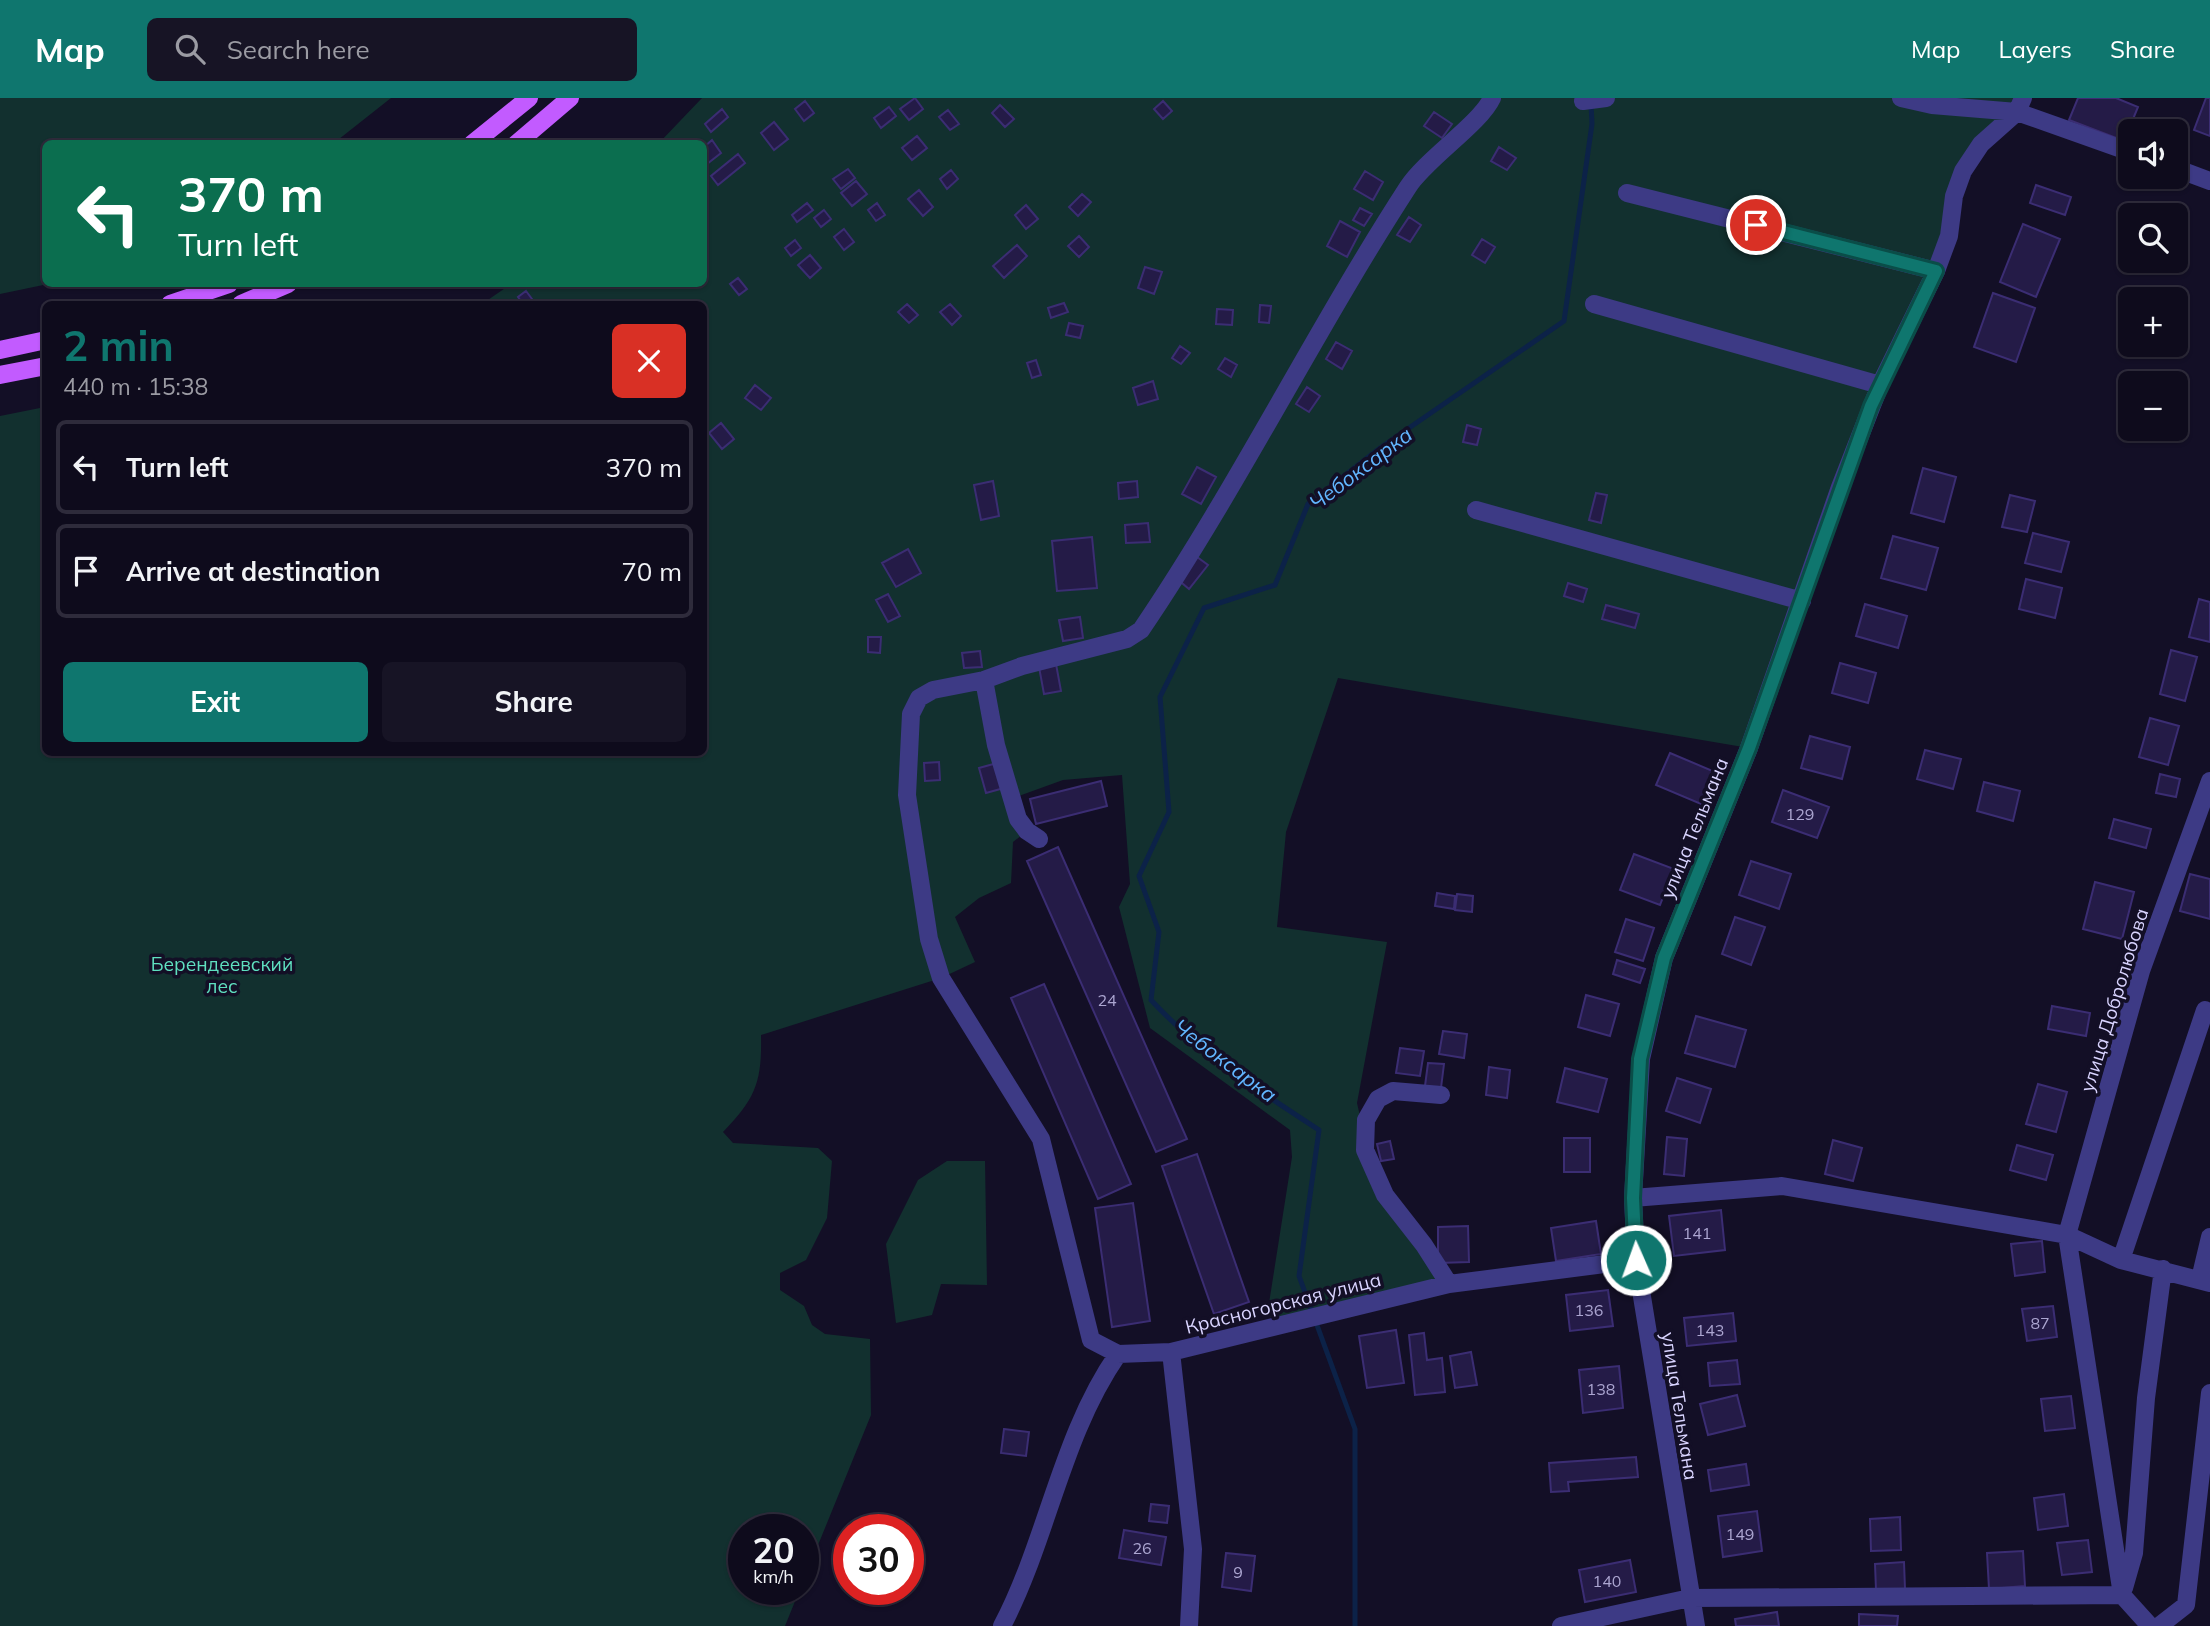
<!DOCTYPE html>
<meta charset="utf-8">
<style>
:root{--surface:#0e0b1c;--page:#171425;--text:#f1f3f6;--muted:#9b9ba3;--line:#2e2b3b;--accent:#0f766e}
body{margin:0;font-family:Mulish,sans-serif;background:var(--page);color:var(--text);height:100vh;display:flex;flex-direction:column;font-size:26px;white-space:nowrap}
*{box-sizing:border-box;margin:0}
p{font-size:23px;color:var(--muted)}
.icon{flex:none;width:38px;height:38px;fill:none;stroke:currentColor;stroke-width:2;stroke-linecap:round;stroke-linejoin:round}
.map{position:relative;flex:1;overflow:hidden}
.panel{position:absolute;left:42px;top:203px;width:665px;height:455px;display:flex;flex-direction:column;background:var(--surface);border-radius:10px;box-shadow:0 2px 5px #0004,0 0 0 2px var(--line)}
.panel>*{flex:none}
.guide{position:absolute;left:42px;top:42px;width:665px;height:147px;border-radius:10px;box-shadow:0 2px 5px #0004,0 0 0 2px var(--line);background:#0b6e4f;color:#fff;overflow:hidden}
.buttons{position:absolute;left:2118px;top:21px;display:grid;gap:14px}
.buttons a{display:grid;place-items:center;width:70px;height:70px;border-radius:10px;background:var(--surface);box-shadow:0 2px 5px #0004,0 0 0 2px var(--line);font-size:35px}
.speed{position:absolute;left:728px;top:1416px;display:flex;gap:14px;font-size:35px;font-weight:700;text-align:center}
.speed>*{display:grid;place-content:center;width:91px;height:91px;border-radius:50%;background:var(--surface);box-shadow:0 2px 5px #0004,0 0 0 2px var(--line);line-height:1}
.speed small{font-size:18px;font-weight:400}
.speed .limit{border:10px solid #d22;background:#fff;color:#111}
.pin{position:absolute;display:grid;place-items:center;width:60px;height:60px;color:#fff;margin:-30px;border:4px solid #fff;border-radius:50%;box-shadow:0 2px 7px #0007}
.me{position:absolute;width:77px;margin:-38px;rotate:358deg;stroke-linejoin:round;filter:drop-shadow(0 0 5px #0008)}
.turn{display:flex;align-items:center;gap:24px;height:147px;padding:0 21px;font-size:32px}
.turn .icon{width:91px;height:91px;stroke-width:2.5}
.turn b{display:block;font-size:49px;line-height:60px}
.round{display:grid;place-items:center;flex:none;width:74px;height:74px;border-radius:10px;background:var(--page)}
.headline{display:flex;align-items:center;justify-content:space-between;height:119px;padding:0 21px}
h1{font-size:42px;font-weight:700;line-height:52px;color:var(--accent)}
.action{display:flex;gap:14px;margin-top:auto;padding:14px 21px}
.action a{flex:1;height:80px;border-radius:10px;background:var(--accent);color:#fff;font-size:28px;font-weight:700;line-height:80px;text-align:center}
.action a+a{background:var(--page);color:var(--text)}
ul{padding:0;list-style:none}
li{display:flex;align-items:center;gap:21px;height:94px;margin:0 14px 10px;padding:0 7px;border:4px solid var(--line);border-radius:10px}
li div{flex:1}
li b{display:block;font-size:26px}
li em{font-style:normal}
header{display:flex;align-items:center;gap:42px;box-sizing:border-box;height:98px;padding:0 35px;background:var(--accent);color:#fff}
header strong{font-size:33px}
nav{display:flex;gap:38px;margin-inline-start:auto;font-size:24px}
.search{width:490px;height:63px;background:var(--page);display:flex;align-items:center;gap:18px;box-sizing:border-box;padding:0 24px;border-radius:10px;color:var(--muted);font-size:26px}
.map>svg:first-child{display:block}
</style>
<header>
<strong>Map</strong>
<div class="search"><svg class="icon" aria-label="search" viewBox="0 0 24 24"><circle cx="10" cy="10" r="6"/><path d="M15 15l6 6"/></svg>Search here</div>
<nav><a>Map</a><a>Layers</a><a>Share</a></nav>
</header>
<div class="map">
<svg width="2210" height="1528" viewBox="0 0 2210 1528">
<rect width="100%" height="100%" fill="#130f26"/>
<path fill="#12302f" d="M0 0H391L334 45 46 46V186H48L0 196Z
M702 0H2023L1981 46 1949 138 1880 287 1749 650 1338 580 1286 734 1277 829 1387 844 1357 1005 1378 1097 1449 1186 1286 1225 1267 1218 1292 1059 1290 1032 1150 930 1119 809 1130 786 1122 677 1063 682 1016 699 1027 733 1013 744 1011 785 979 800 955 819 975 864 941 880 761 937C762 984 756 1000 723 1034L733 1045 818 1050 832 1063 827 1120 806 1162 780 1175V1192L804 1208 812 1227 825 1236 870 1241 871 1317 803 1484V1432H744V1491H800L785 1528H0V318L45 309 46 654H704V206H482L511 186H704V46L659 45Z
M947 1063H985L987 1187 941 1186 932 1217 896 1225 886 1146 918 1082Z"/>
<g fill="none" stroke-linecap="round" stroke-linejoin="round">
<path stroke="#0c2248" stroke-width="5" d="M1355 1528V1331L1299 1178 1319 1032C1259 993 1200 955 1151 902L1159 834 1139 778 1169 714 1160 599 1204 510 1275 487 1308 406 1380 350 1564 223 1592 26 1591 5"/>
</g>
<path fill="#241b47" stroke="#3b2d73" stroke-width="2" d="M915 0 923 11 909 22 900 11Z
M2078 0H2116L2138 9 2124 43 2069 22Z
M2206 0H2210V38L2194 32Z
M805 3 814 15 804 23 795 11Z
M1163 3 1172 13 1163 21 1154 11Z
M1000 7 1014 21 1005 29 992 15Z
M889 9 896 18 881 30 874 20Z
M722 11 728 19 711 34 705 26Z
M948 12 959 26 950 32 939 19Z
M1434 14 1452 26 1442 40 1424 28Z
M774 24 788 41 774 52 761 35Z
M917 38 927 50 912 62 902 50Z
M712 42 721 55 707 66 704 61V49Z
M1499 49 1516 60 1507 72 1491 63Z
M738 56 745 65 718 87 711 78Z
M848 71 855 80 841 91 833 81Z
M951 72 958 81 947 91 940 81Z
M1365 73 1383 84 1373 102 1354 91Z
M856 83 867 96 852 108 841 95Z
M2036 87 2071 99 2065 117 2030 105Z
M919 92 933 109 923 118 908 101Z
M1082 96 1091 104 1078 118 1069 109Z
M807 105 813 112 797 124 792 117Z
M877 105 885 117 876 123 868 112Z
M1026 107 1038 121 1026 131 1015 117Z
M1360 110 1372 116 1364 128 1353 122Z
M824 112 831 121 821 129 814 120Z
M1409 119 1421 127 1410 144 1397 137Z
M1340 123 1360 134 1347 159 1327 148Z
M2023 126 2060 141 2036 199 2000 184Z
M844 131 854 144 844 152 834 139Z
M1079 138 1089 149 1079 159 1068 148Z
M1482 141 1495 149 1485 165 1472 157Z
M795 142 801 150 791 158 785 150Z
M1017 147 1027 158 1004 180 993 168Z
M810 157 821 170 810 180 798 167Z
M1145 169 1162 174 1154 196 1138 190Z
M738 180 747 191 739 197 730 186Z
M526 193 535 205 532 206H523L518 199Z
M1993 195 2035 210 2016 264 1974 249Z
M1064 205 1068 214 1051 220 1048 210Z
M907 206 918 217 909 225 898 214Z
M950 206 961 218 952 227 940 214Z
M1260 207 1271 208 1269 225 1259 224Z
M1217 211 1233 212 1232 227 1216 226Z
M1069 225 1083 228 1080 240 1066 237Z
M1336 244 1352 253 1342 271 1326 261Z
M1180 248 1190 255 1181 266 1172 260Z
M1225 260 1237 267 1231 279 1218 271Z
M1036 262 1041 277 1032 280 1027 265Z
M1153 283 1158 301 1138 307 1133 290Z
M755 287 771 300 761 312 745 300Z
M1307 289 1320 298 1309 314 1296 306Z
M721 325 734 341 722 351 709 335Z
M1467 327 1481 331 1477 347 1463 344Z
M1197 369 1216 379 1201 406 1182 396Z
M1923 370 1956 379 1944 424 1911 415Z
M993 383 999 418 981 422 974 387Z
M1137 383 1138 399 1119 401 1118 385Z
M1596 395 1607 397 1601 425 1589 422Z
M2010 397 2035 403 2027 434 2002 429Z
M1148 425 1150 444 1126 445 1125 427Z
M2033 435 2069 444 2061 474 2025 465Z
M1893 438 1938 450 1926 492 1881 480Z
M1092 439 1097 490 1057 493 1052 443Z
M908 451 921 475 896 489 882 465Z
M1193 456 1208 467 1189 491 1175 479Z
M2026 481 2062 490 2055 520 2019 511Z
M1568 485 1587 491 1583 504 1564 498Z
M888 496 900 518 888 524 876 502Z
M2199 501 2210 504V544L2189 539Z
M1865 506 1907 518 1898 550 1856 538Z
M1606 507 1639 516 1635 530 1602 521Z
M1080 519 1083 540 1063 543 1059 522Z
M868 539H881L880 555 868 554Z
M2171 552 2197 559 2185 603 2160 596Z
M980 553 982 569 964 570 962 555Z
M1840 565 1876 575 1868 605 1832 595Z
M1056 566 1061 593 1044 596 1039 569Z
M2150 620 2179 628 2168 667 2139 659Z
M1810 638 1850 649 1842 681 1801 670Z
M1925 652 1961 661 1953 691 1917 681Z
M1670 655 1715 674 1701 706 1656 687Z
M939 664 940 682 925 683 924 665Z
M997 665 1004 690 986 695 979 670Z
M2160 676 2180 681 2176 699 2156 695Z
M1101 683 1107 708 1036 726 1030 701Z
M1984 684 2020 693 2013 723 1977 713Z
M1783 692 1829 709 1817 740 1772 724Z
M2114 721 2151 731 2146 750 2109 740Z
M1058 749 1187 1041 1156 1054 1027 763Z
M1634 756 1674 771 1660 807 1620 792Z
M1751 763 1791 776 1779 811 1739 797Z
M2190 776 2210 781V821L2180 813Z
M2095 784 2134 794 2122 841 2083 831Z
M1437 795 1455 798 1454 811 1435 808Z
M1457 796 1473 798 1472 814 1455 812Z
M1735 819 1765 829 1751 867 1722 856Z
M1626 821 1654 830 1643 863 1615 854Z
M1617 862 1645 871 1640 885 1613 876Z
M1044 886 1131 1086 1098 1101 1011 900Z
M1586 897 1619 906 1610 938 1578 929Z
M2052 908 2090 915 2086 938 2048 931Z
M1696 918 1746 932 1735 969 1685 955Z
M1443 933 1467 936 1464 960 1439 956Z
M1400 950 1424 953 1420 978 1396 975Z
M1428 965 1444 966 1441 990 1425 988Z
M1489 969 1510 972 1507 1000 1486 997Z
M1565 970 1607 981 1598 1014 1557 1004Z
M1677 980 1711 991 1700 1025 1666 1013Z
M2038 986 2067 994 2056 1034 2026 1026Z
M1667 1039 1687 1041 1684 1078 1664 1076Z
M1564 1040H1590V1074H1564Z
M1833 1042 1862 1050 1853 1083 1825 1076Z
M1390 1043 1394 1061 1381 1063 1377 1046Z
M2017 1047 2053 1057 2046 1082 2010 1072Z
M1197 1056 1249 1204 1214 1216 1162 1068Z
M1133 1105 1150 1223 1112 1229 1095 1110Z
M1721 1112 1725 1152 1674 1158 1669 1118Z
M1596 1123 1601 1156 1556 1163 1551 1130Z
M1468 1128 1469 1164 1438 1165V1129Z
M2042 1143 2045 1174 2015 1178 2011 1146Z
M1608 1192 1613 1228 1570 1233 1566 1197Z
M2053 1208 2057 1239 2027 1243 2022 1211Z
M1733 1215 1736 1243 1687 1248 1684 1220Z
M1396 1232 1404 1285 1367 1290 1359 1238Z
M1424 1235 1427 1262 1442 1260 1445 1294 1415 1297 1409 1237Z
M1471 1254 1477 1287 1455 1290 1450 1258Z
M1737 1262 1740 1286 1710 1288 1708 1265Z
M1619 1268 1623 1310 1583 1315 1579 1272Z
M1737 1297 1745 1328 1708 1337 1700 1306Z
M2071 1298 2075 1330 2045 1333 2041 1301Z
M1004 1331 1029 1334 1026 1358 1001 1355Z
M1636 1359 1638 1379 1568 1384 1569 1393 1551 1394 1549 1365Z
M1746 1366 1749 1387 1711 1393 1708 1372Z
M2064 1396 2068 1428 2038 1432 2034 1400Z
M1151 1406 1169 1408 1167 1425 1149 1423Z
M1757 1413 1762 1453 1723 1459 1718 1418Z
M1900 1419 1901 1452 1871 1453 1870 1421Z
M1124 1432 1166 1439 1161 1467 1119 1460Z
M2088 1442 2092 1474 2062 1477 2057 1445Z
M2023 1453 2025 1488 1989 1491 1987 1455Z
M1226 1455 1255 1458 1251 1493 1222 1489Z
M1630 1462 1636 1494 1585 1504 1579 1472Z
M1904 1464 1905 1491 1876 1492 1875 1466Z
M1777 1514 1779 1528H1736L1735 1521Z
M1859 1516 1898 1518 1897 1528H1859Z"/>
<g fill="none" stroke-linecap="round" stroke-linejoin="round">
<path stroke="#3d3a85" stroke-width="18" d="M1901 0 1932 7 2017 14 2130 54
M1583 3 1606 0
M2175 70 2210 83
M1627 95 1936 173
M1594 206 1880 287
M1476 412 1802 503
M984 582 996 647 1018 721 1027 733 1039 741
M1441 997 1393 993 1378 1001 1366 1022 1365 1052 1385 1097 1424 1147 1449 1186
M1633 1100 1782 1088 2067 1137 2121 1162 2210 1185
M2121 1162 2205 912
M2200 1181 2210 1139
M1171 1254 1193 1451 1189 1528
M1118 1256 1091 1242 1041 1041 941 880 929 841 907 697 911 616 919 600 933 592 984 582 1022 568 1127 541 1141 532C1238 389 1314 234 1408 89 1426 61 1480 26 1492 0
M2124 1490 2134 1455 2146 1300 2163 1171
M1002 1528C1048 1440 1061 1338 1118 1256L1171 1254 1449 1186 1636 1162
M1561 1528 1690 1500 2122 1497
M1696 1528 1636 1162 1633 1100 1641 961 1664 860 1749 650 1840 389 1880 287 1936 173 1949 138 1954 98 1963 73 1981 46 2017 14 2023 0
M2150 1528 2122 1497 2067 1137 2141 873 2210 683
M2159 1528 2186 1507 2210 1295"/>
<path stroke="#c25bff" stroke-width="18" d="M472 46 529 0
M516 46 570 0
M170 206 229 186
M241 206 288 186
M0 252 46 242
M0 277 46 268"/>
</g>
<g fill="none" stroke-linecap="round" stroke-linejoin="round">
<g stroke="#0a4d48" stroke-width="18">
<path id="route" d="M1636 1162 1633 1100 1640 961 1664 860 1749 650 1871 308 1936 173 1756 127"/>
</g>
<use href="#route" stroke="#0f766e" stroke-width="12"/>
</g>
<g text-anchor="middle" stroke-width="7" stroke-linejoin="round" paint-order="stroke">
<g font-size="16" fill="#aca6d1">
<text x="1800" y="722">129</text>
<text x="1107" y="908">24</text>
<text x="1697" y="1141">141</text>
<text x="1589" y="1218">136</text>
<text x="2040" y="1231">87</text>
<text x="1710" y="1238">143</text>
<text x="1601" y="1297">138</text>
<text x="1740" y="1442">149</text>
<text x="1142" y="1456">26</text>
<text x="1238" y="1480">9</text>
<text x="1607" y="1489">140</text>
</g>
<g font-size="19" fill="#d9d4ff" stroke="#130f26">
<text transform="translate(1694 730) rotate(-68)" y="7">улица Тельмана</text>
<text transform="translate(2114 902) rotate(-73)" y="7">улица Добролюбова</text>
<text transform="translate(1283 1205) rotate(-14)" y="7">Красногорская улица</text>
<text transform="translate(1680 1308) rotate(81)" y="7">улица Тельмана</text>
</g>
<g font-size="19" fill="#5fe0c0" stroke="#130f26">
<text x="222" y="873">Берендеевский<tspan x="222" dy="22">лес</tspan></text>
</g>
<g font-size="21" font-style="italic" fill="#62b6ff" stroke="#130f26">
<text transform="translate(1361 371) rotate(-37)" y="7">Чебоксарка</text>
<text transform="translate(1225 963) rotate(37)" y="7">Чебоксарка</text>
</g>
</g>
</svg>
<div class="buttons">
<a><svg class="icon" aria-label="sound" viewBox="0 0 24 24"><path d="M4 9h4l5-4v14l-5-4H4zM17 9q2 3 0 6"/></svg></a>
<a><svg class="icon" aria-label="search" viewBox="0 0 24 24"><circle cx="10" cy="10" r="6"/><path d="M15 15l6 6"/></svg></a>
<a>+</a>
<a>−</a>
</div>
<div class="speed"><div>20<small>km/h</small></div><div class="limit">30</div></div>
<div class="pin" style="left:1756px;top:127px;background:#d93025"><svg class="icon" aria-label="arrive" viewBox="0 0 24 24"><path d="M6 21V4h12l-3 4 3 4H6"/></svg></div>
<svg class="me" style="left:1636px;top:1162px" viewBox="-20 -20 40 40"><circle r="17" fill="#0f766e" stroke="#fff" stroke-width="3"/><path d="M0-11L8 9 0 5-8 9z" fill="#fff"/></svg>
<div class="guide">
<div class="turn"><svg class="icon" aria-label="left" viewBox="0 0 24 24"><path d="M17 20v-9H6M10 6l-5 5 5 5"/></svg><div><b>370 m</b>Turn left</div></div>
</div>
<section class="panel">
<div class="headline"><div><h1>2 min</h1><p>440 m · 15:38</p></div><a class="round" style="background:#d93025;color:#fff"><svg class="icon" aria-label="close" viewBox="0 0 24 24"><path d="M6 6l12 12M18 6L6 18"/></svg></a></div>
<ul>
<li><svg class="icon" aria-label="left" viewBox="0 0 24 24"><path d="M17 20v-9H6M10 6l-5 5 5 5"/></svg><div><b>Turn left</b></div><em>370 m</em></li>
<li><svg class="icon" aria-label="arrive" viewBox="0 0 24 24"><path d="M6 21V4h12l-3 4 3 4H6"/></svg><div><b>Arrive at destination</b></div><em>70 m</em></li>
</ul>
<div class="action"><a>Exit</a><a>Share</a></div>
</section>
</div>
